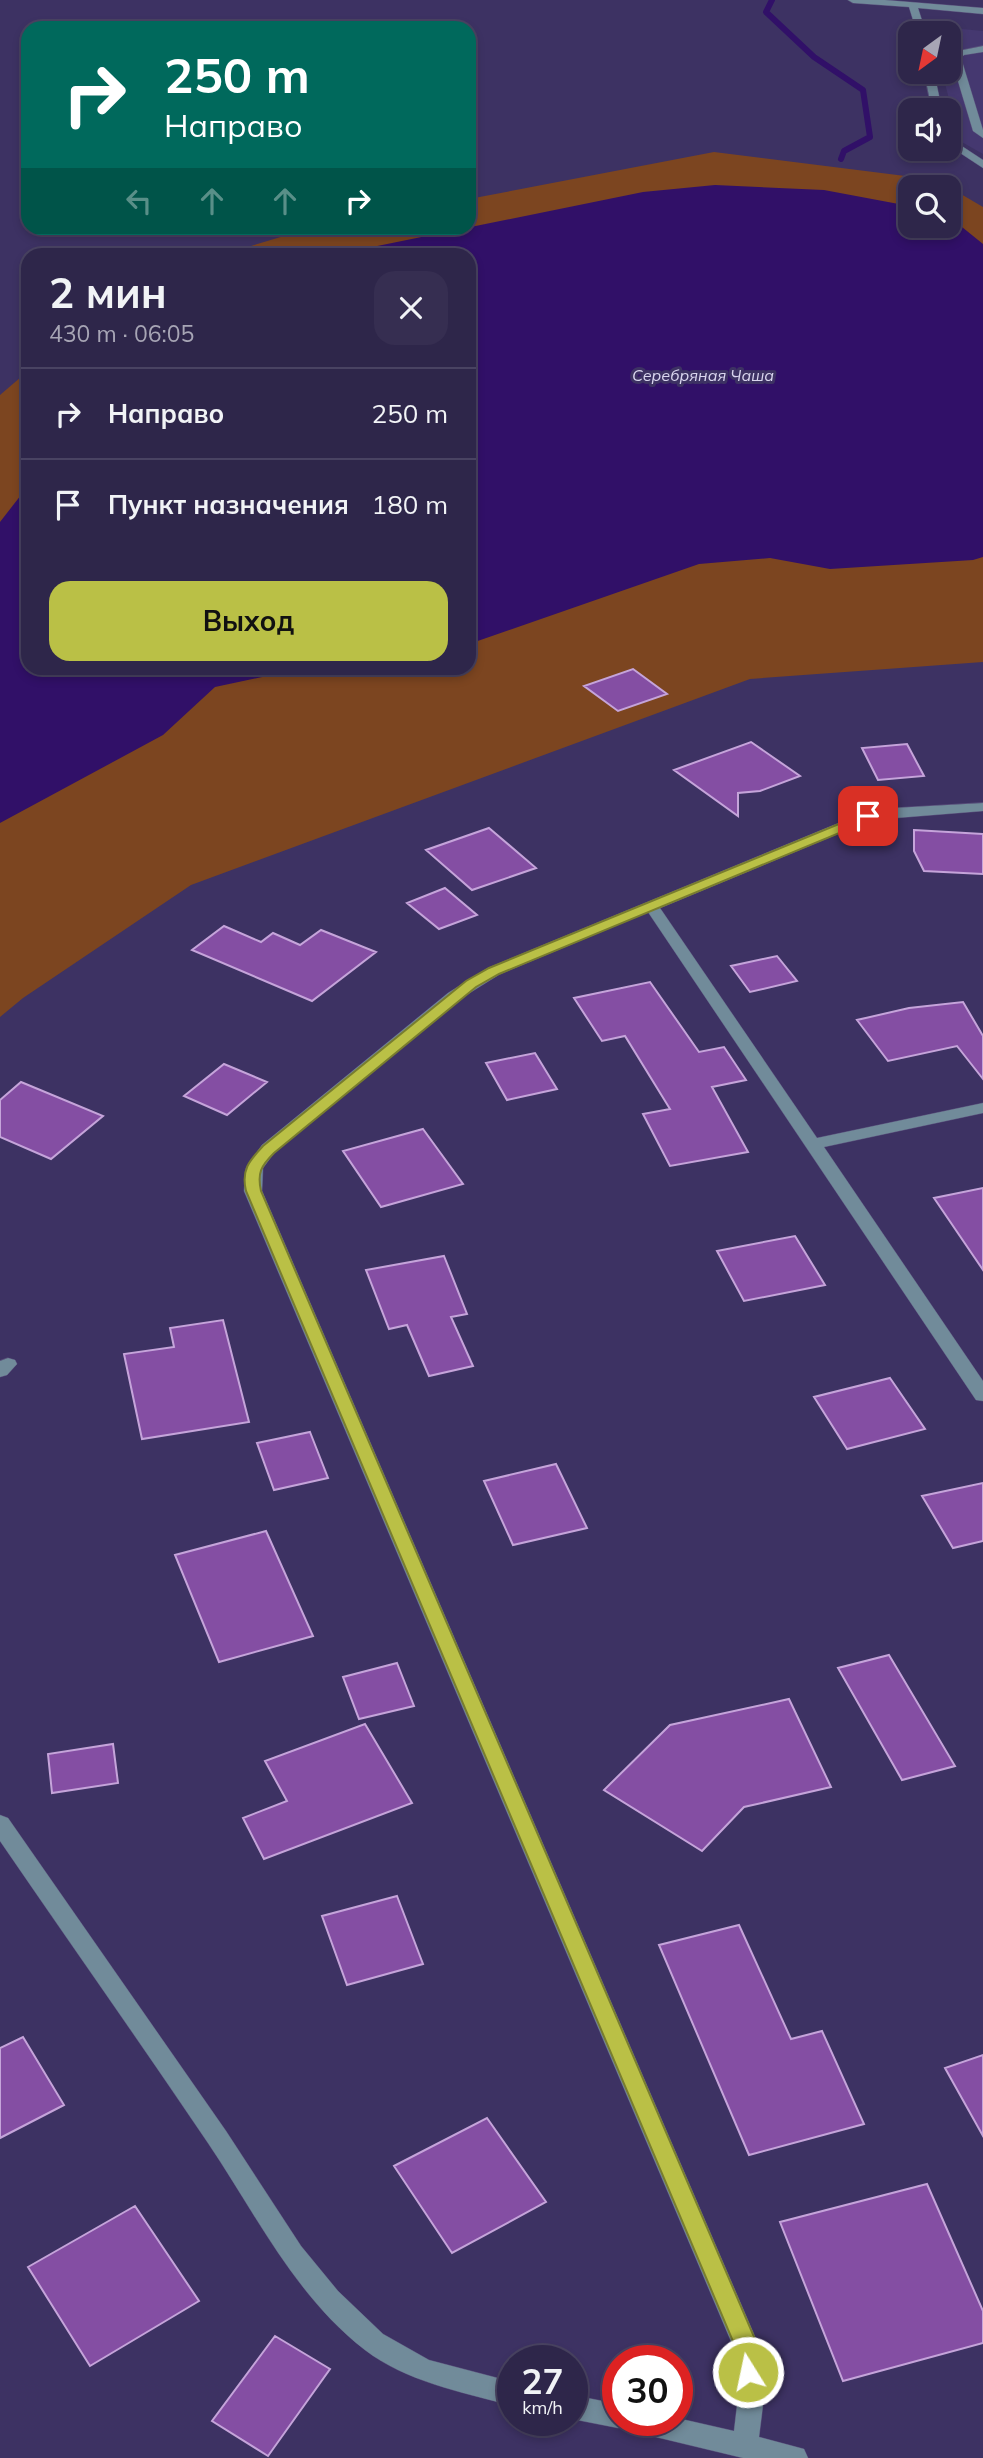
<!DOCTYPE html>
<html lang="ru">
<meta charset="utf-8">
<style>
:root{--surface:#2e264a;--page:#362e51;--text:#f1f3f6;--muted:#a7a5b5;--line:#494362;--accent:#bac046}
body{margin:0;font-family:Mulish,sans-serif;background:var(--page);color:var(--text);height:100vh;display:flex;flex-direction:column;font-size:26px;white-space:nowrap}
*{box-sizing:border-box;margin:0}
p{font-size:23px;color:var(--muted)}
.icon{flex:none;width:38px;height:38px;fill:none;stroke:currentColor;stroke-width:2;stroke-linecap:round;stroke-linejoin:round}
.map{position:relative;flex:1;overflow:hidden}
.side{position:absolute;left:21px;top:248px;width:455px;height:427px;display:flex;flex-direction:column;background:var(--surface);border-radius:21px;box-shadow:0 4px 10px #0003,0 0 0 2px var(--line)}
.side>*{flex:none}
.guide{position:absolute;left:21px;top:21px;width:455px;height:214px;border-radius:21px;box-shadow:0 4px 10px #0003,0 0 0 2px var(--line);background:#00695c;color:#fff;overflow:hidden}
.needle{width:46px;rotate:213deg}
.controls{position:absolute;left:898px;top:21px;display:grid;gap:14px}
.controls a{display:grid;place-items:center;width:63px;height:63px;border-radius:14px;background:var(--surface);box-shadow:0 4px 10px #0003,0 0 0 2px var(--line);font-size:35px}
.speed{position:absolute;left:497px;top:2345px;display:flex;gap:14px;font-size:35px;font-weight:700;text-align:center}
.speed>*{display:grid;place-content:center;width:91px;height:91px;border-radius:50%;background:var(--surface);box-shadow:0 4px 10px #0003,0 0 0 2px var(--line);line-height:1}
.speed small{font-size:18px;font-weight:400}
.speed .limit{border:10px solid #d22;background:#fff;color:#111}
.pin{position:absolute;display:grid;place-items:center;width:60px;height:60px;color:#fff;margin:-30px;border-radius:14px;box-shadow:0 4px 10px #0006}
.me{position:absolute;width:77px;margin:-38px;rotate:350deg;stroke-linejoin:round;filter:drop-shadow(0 0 5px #0008)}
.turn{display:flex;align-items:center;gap:24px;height:147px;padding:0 28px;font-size:32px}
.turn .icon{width:91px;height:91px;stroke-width:2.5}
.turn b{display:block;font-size:49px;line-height:60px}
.lanes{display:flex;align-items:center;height:66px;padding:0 28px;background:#0003;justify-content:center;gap:35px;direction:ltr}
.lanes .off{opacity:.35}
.round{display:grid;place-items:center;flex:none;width:74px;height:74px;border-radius:21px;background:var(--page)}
.headline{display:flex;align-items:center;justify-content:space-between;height:119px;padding:0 28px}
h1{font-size:42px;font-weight:700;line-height:52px}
.button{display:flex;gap:14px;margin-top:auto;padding:14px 28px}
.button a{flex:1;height:80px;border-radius:21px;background:var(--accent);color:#111;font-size:28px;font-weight:700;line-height:80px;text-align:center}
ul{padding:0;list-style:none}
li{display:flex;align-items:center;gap:21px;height:91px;padding:0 28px;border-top:2px solid var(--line)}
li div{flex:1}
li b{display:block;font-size:26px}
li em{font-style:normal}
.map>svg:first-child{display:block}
</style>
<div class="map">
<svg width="983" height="2458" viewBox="0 0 983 2458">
<rect width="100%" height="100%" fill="#3d3263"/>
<path fill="#453870" d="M930 26 983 31V154L960 141 942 72H948V33H932Z"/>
<path fill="#7c4520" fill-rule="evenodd" d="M714 152 937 180 983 207V662L750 679 191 885 23 998 0 1017V395L28 371V668H469V256L221 255 284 236 326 228H469V199ZM910 187H948V226H910Z"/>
<path fill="#311068" d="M715 185 824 190 904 205 910 207V226H948L949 222 962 227 983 244V557L973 560 830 569 770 558 699 564 469 644V256L333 255 643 192Z
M28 486V668L300 669 215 687 163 735 0 823V522Z"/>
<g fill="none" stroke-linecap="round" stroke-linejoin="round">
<path stroke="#311068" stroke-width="6" d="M772 0 766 12 814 57 863 90 870 137 844 151 841 159"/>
</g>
<path fill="#844ea3" stroke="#c5a4da" stroke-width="2" d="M633 669 667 694 618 711 584 686Z
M751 742 800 776 760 791 738 793V816L674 770Z
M907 744 924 776 878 780 862 748Z
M489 828 536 868 472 890 426 850Z
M914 830 983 834V874L924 871 914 851Z
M445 888 477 915 439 929 407 903Z
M224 926 261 942 273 933 300 945 321 930 376 952 312 1001 192 950Z
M777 956 797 981 750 992 731 966Z
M650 982 699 1052 724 1047 746 1080 712 1087 748 1152 670 1166 643 1114 670 1109 625 1036 602 1041 574 998Z
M963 1002 983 1036V1079L957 1046 888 1061 857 1020 909 1008Z
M535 1053 557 1089 507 1100 486 1063Z
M224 1064 267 1082 227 1115 184 1096Z
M21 1082 103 1116 51 1159 0 1137V1100Z
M423 1129 463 1184 381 1207 343 1151Z
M983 1188V1270L934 1198Z
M795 1236 825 1285 744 1301 717 1251Z
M444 1256 467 1314 451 1317 473 1366 429 1376 407 1325 389 1329 366 1270Z
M223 1320 249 1422 142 1439 124 1354 174 1347 170 1328Z
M890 1378 925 1429 847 1449 814 1397Z
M310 1432 328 1478 274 1490 257 1443Z
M556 1464 587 1528 513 1545 484 1481Z
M983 1483V1541L953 1548 922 1496Z
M266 1531 313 1636 219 1662 175 1555Z
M889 1655 955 1766 902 1780 838 1668Z
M397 1663 414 1706 359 1719 343 1677Z
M789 1699 831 1787 744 1807 702 1851 604 1790 670 1725Z
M365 1724 412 1803 264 1859 243 1818 287 1801 265 1761Z
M113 1744 118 1783 52 1793 48 1754Z
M397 1896 423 1964 347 1985 322 1916Z
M739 1925 791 2039 822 2031 864 2124 749 2155 659 1945Z
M23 2037 64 2105 0 2138V2048Z
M983 2055V2136L945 2068Z
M487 2118 546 2202 452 2253 394 2166Z
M927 2184 983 2311V2343L843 2381 780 2222Z
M135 2206 199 2301 90 2366 28 2267Z
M275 2336 330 2369 268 2456 212 2421Z"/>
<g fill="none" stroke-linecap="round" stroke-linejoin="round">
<g stroke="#594f7b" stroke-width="1">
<path id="minor" d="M848 0H885L983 8V14L918 8 926 33H917L909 7 853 3Z
M983 46V52L964 55 961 58 983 130V138L973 131 951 58 958 51Z
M924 72H934L942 110H932Z
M948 137 983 160V168L948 145Z
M983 803V811L871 820 660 908 817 1138 983 1103V1113L824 1147 983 1381V1401L976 1400 648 912 500 974 460 999 274 1153 263 1168 262 1191 759 2346 764 2397 759 2437 804 2449 808 2458H743L635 2432 625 2426 618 2428 572 2419V2395L618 2404V2420H677V2418L734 2431 738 2397 733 2346 244 1191 246 1168 262 1145 448 993 488 968 863 813 894 808Z
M8 1358 15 1360 17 1364 7 1375 0 1377V1361Z
M0 1815 8 1818 226 2131 301 2246 338 2291 383 2334 429 2360 513 2382V2406C462 2392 407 2382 365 2350 295 2296 256 2214 208 2143 140 2042 69 1942 0 1841Z"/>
</g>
<use href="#minor" fill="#718b9a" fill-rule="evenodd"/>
</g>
<path fill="#bac046" stroke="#797d2e" stroke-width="2" d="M868 812 874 816 873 819 499 974 476 987 274 1153C261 1166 257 1173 261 1191L758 2346 760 2372 757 2379 748 2382 740 2379 735 2346 246 1191C241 1170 249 1161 263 1146L466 981 489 968Z"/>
<g text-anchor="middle" stroke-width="6" stroke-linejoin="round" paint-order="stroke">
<g font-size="16" font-style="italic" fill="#dad6ef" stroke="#3d3263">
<text x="703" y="381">Серебряная Чаша</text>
</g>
</g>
</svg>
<div class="controls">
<a><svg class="needle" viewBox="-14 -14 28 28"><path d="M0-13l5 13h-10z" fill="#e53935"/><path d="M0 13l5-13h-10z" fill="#a7a5b5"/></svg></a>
<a><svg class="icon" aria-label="sound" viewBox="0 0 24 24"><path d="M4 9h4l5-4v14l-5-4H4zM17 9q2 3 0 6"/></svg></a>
<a><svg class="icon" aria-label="search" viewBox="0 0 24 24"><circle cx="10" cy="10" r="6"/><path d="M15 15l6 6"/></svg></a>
</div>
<div class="speed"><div>27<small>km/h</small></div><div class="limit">30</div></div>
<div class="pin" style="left:868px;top:816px;background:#d93025"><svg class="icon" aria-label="arrive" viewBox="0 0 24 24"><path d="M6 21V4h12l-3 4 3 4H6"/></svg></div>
<svg class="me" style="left:748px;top:2372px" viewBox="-20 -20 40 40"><circle r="17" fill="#bac046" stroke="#fff" stroke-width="3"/><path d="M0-11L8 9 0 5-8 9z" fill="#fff"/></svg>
<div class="guide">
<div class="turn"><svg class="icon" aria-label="right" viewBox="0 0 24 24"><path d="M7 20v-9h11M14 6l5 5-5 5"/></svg><div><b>250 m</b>Направо</div></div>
<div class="lanes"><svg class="icon off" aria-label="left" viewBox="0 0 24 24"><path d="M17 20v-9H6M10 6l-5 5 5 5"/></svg><svg class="icon off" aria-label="ahead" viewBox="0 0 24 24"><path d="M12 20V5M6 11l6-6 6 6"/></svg><svg class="icon off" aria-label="ahead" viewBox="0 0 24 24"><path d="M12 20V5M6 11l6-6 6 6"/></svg><svg class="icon" aria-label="right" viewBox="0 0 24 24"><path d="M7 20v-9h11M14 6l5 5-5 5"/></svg></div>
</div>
<section class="side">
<div class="headline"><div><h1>2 мин</h1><p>430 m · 06:05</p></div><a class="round"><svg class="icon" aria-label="close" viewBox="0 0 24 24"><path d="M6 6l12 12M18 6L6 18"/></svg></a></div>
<ul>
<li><svg class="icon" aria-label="right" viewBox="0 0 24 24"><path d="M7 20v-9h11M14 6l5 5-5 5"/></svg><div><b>Направо</b></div><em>250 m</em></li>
<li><svg class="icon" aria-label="arrive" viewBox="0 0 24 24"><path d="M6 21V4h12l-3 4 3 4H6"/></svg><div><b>Пункт назначения</b></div><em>180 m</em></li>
</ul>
<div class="button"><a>Выход</a></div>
</section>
</div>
